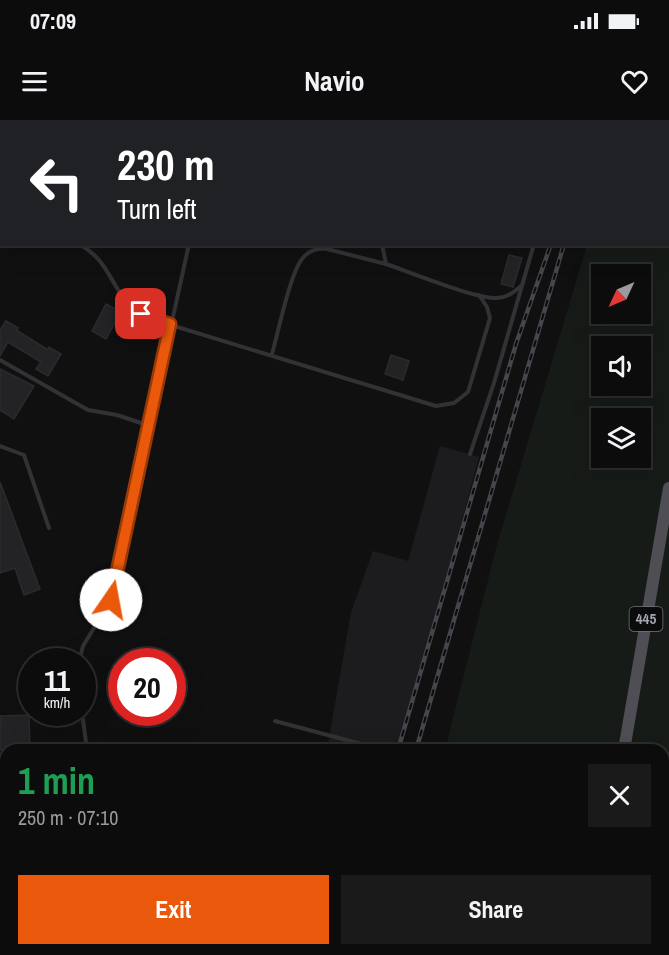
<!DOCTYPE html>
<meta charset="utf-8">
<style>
:root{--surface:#0c0c0d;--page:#1a1a1b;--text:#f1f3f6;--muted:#9a9b9d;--line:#2c2c2e;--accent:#ea580c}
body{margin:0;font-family:"Archivo Narrow",sans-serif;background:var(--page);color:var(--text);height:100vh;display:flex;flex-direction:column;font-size:22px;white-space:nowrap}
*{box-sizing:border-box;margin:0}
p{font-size:20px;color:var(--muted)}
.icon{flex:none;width:33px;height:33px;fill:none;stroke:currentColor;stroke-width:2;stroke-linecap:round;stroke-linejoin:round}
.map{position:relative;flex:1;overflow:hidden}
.drawer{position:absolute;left:0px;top:624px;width:669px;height:212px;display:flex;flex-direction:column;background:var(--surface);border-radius:18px 18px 0 0;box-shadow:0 6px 24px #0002,0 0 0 2px var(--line)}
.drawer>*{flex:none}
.banner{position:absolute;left:0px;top:0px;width:669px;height:126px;box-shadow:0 6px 24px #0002,0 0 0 2px var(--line);background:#202124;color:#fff;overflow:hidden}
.needle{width:39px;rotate:226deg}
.buttons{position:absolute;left:591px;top:144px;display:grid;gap:12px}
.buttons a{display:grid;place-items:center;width:60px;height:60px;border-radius:0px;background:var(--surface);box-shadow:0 6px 24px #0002,0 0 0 2px var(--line);font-size:30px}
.speed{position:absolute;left:18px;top:528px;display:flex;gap:12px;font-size:30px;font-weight:700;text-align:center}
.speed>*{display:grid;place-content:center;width:78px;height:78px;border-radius:50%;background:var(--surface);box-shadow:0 6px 24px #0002,0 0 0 2px var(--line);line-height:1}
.speed small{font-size:15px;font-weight:400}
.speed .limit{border:9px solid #d22;background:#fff;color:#111}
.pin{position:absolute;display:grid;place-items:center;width:51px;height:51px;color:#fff;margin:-26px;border-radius:12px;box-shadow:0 3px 9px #0006}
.me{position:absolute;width:66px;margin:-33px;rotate:12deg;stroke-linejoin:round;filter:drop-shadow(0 0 4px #0008)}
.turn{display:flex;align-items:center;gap:21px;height:126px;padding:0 18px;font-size:27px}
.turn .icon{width:78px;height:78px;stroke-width:2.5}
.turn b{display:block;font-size:42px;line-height:51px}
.round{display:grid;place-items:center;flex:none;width:63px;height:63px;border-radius:0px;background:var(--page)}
.summary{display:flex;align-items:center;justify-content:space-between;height:102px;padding:0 18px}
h1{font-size:36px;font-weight:700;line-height:45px;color:#1e9e55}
.cta{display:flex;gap:12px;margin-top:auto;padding:12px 18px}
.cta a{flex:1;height:69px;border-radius:0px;background:var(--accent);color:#fff;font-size:24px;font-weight:700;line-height:69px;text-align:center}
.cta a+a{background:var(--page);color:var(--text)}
.status{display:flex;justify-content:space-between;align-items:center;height:42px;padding:0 30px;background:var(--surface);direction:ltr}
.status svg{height:16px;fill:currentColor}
header{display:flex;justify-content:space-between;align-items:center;height:78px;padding:0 18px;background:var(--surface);font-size:27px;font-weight:700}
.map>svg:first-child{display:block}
</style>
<div class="status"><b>07:09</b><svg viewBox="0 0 49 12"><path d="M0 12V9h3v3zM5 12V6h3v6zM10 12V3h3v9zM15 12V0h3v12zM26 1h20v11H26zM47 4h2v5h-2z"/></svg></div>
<header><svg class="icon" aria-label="menu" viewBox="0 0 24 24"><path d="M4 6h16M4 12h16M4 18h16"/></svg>Navio<svg class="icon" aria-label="heart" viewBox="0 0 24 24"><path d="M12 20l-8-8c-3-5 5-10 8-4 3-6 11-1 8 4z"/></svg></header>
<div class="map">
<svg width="669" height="835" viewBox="0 0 669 835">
<rect width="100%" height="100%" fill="#101011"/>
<path fill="#1c1c1e" d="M440 326 479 337 400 630H327L351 492 373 431 408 441Z"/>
<path fill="#171b18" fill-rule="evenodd" d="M625 0H669V835H393L395 830H663V630H445L496 428 587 125 668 124V2ZM602 154H640V194H602ZM602 226H640V266H602ZM602 298H640V338H602Z"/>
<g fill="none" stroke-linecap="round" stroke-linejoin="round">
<path stroke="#2a2a2e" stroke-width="22" d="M31 2V0
M0 98 2 93"/>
</g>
<path fill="#232325" stroke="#2b2a2d" stroke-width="1.5" d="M509 135 522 138 513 167 501 164Z
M106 184 121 192 106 219 92 211Z
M6 201 18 208 16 210 48 230 49 227 61 234 48 256 36 249 41 242 8 222 0 236V210Z
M391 235 409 241 403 260 385 254Z
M0 249 34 266 14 299 0 290Z
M0 362 40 469 24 475 15 448 0 453Z
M29 595 30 630H0V596Z"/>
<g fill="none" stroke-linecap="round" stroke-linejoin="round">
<path stroke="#323236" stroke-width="4" d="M133 2 134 0
M217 2V0
M419 2V0
M572 2V0
M79 124C116 144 111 181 148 198L436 286 454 283 468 272 490 198 487 187 479 175
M382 124 386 144C410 152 475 179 497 178 507 178 514 172 521 166
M272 234C278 213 290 154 302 139 308 131 317 128 327 129L386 144
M0 240 88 290 117 295 147 305
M0 326 24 335 49 408
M470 334 494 263 534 124
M79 542 83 526 111 480 189 124
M82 592 87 630
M275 601 384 630
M0 800H6
M118 830 119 835
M308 830 314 835
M188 835 198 832 243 830
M320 835 322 830"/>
<path stroke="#4e4e54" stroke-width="12" d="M624 630 669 368
M594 835 595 830"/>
<g stroke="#45454b" stroke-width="4.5">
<path id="rail" d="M587 2 588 0
M600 2V0
M398 630 516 224 551 124
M416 630 564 124
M350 835 352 830"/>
</g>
<use href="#rail" stroke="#0b0b0c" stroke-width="2" stroke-dasharray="7" stroke-linecap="butt"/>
</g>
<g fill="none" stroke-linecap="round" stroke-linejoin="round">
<g stroke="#983908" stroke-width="15">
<path id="route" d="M111 480 170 204 141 194"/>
</g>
<use href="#route" stroke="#ea580c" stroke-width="10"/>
</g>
<g text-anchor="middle" stroke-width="6" stroke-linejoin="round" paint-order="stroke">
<rect fill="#0b0b0c" stroke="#75777f" stroke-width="1.5" x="629.5" y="487" width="33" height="24" rx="4.5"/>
<g font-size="15" font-weight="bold" fill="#a3a5b0">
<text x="646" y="504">445</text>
</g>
</g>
</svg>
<div class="buttons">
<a><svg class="needle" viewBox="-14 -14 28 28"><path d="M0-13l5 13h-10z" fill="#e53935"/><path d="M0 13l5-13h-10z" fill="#9a9b9d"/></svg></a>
<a><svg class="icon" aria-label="sound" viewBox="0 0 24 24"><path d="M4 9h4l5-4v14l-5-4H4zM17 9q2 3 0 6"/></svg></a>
<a><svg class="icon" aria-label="layers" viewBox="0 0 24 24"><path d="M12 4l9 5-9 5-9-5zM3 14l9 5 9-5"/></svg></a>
</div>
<div class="speed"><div>11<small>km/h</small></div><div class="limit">20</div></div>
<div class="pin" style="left:141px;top:194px;background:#d93025"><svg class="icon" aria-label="arrive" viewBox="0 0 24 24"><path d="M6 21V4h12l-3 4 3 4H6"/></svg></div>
<svg class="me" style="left:111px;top:480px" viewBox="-20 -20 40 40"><circle r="19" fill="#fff"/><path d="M0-13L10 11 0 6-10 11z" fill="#ea580c"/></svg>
<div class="banner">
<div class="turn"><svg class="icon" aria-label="left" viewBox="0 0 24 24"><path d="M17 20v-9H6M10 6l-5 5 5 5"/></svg><div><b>230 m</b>Turn left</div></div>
</div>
<section class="drawer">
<div class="summary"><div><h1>1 min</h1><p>250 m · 07:10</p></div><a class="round"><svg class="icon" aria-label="close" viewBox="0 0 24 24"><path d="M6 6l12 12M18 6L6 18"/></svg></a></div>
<div class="cta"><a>Exit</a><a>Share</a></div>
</section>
</div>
